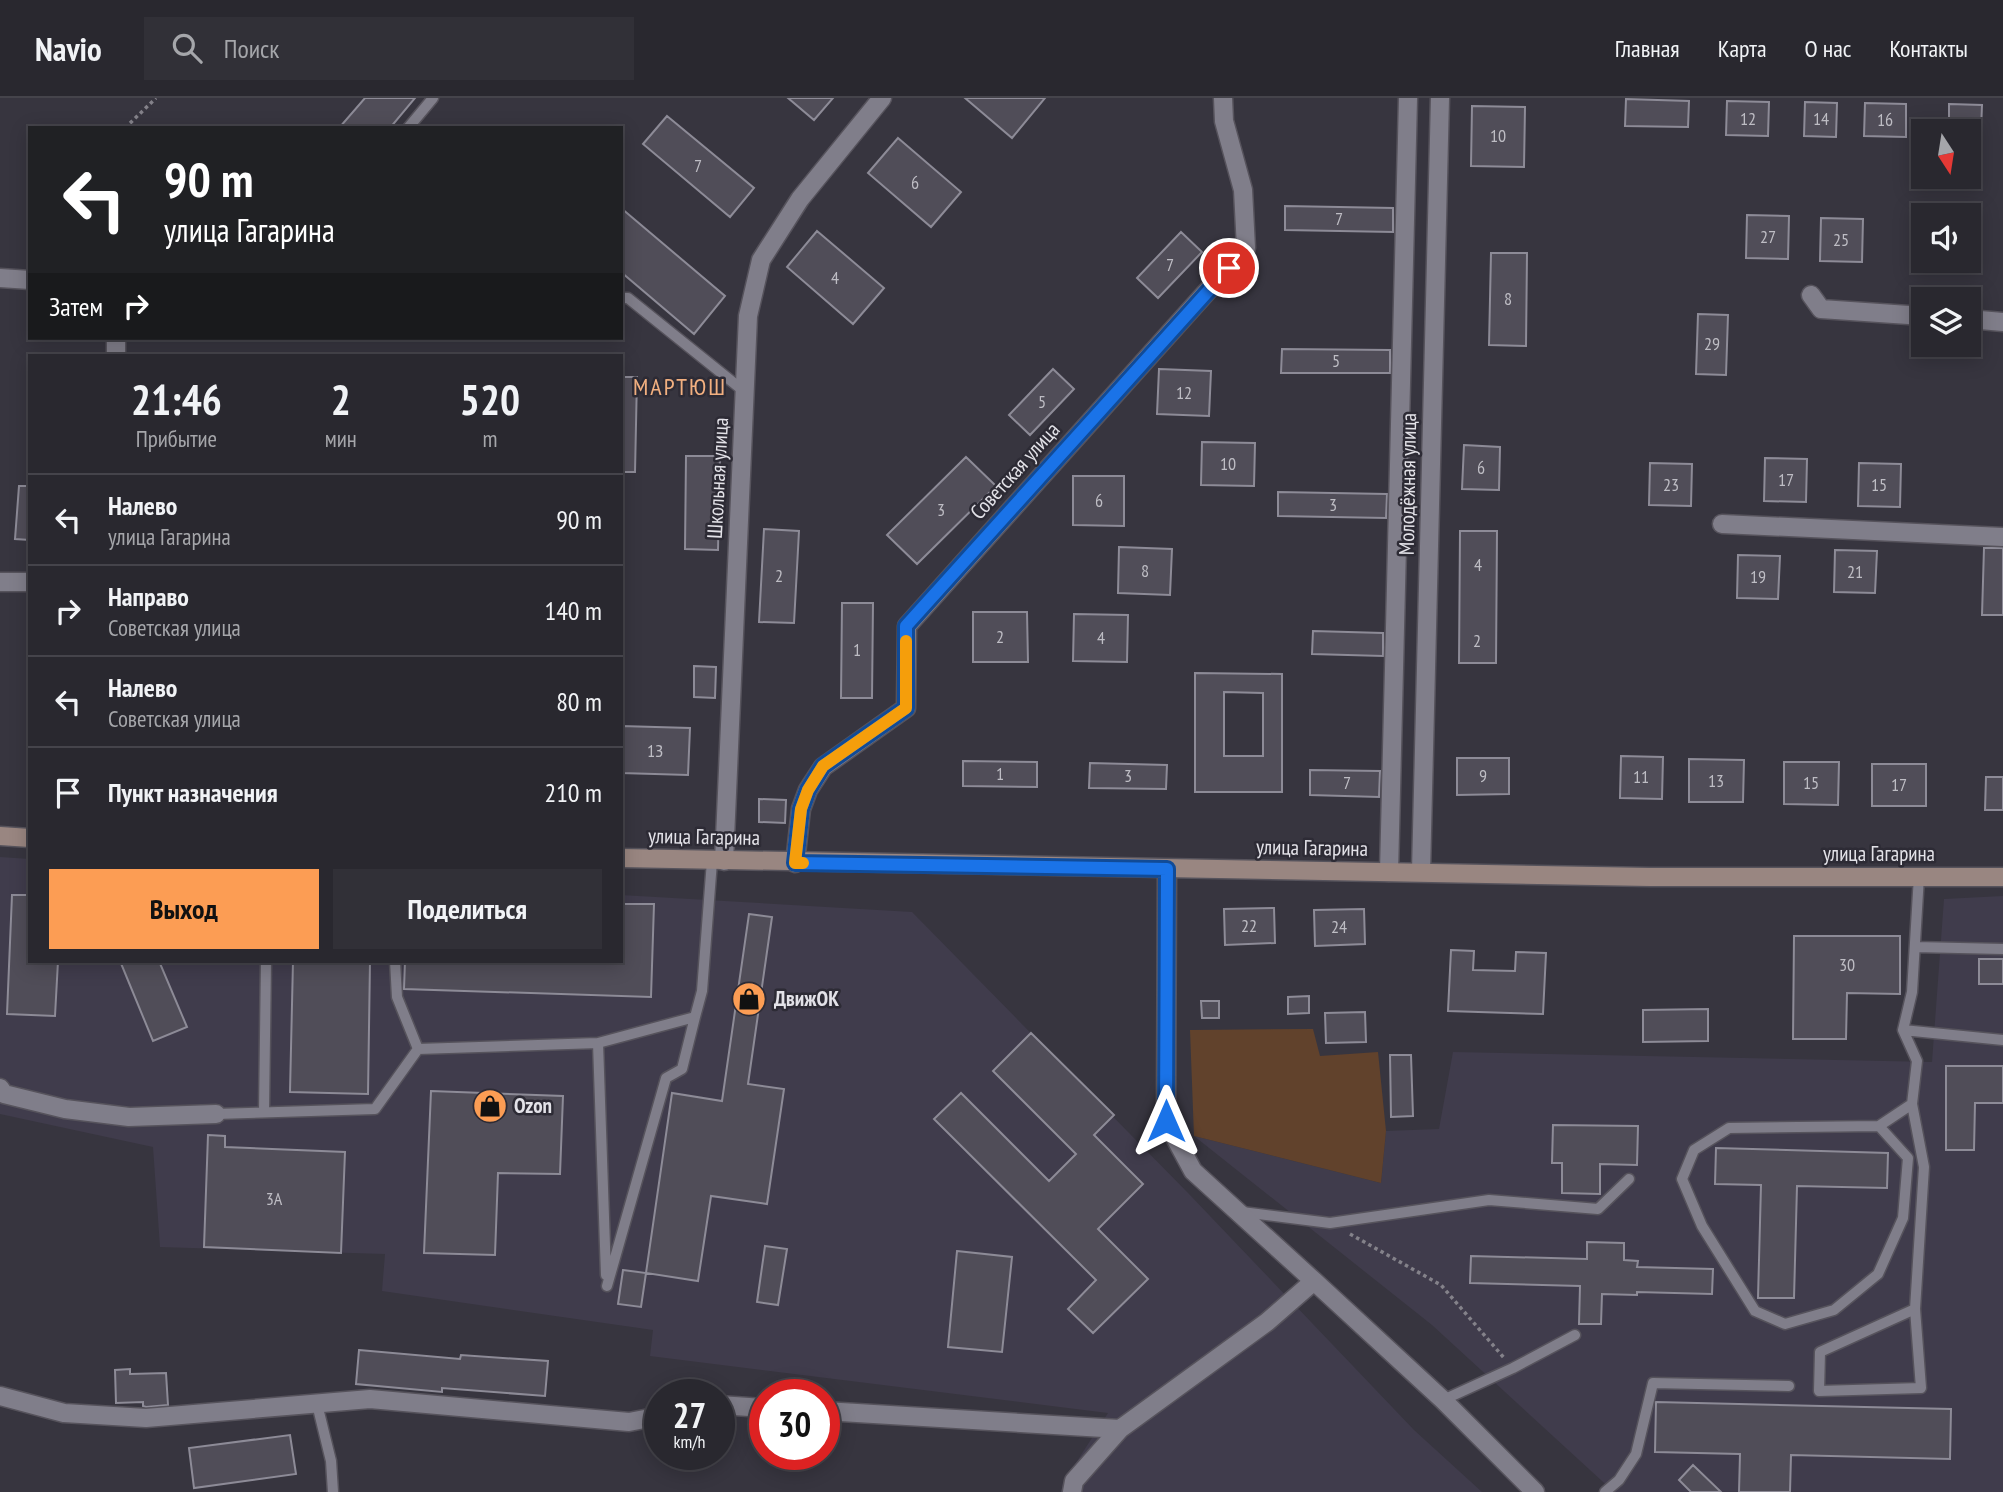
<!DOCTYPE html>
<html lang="ru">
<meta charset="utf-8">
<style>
:root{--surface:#29282f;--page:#313037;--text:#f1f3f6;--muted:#a5a6aa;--line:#45444b;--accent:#fc9d54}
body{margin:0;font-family:"PT Sans Narrow",sans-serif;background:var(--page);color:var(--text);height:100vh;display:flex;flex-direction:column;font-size:26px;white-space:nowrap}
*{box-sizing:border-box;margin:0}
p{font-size:23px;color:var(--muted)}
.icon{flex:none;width:38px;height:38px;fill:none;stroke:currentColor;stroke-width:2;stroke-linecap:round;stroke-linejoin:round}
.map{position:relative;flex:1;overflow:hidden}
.side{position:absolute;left:28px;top:256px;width:595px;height:609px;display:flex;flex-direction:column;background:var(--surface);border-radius:0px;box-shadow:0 4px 18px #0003,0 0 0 2px var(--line)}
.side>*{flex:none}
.guide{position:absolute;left:28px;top:28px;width:595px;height:214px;border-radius:0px;box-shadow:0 4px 18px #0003,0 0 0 2px var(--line);background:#202124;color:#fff;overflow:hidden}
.needle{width:46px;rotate:168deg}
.tools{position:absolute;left:1911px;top:21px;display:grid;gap:14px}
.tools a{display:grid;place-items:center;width:70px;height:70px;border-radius:0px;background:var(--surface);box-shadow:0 4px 18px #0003,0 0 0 2px var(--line);font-size:35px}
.speed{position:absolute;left:644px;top:1281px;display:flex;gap:14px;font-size:35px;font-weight:700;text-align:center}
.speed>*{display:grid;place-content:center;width:91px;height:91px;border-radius:50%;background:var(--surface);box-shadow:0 4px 18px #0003,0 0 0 2px var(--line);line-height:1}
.speed small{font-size:18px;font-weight:400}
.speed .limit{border:10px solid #d22;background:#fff;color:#111}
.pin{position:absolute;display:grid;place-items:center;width:60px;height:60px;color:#fff;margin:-30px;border:4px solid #fff;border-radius:50%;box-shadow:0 2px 7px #0007}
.me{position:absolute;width:77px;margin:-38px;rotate:0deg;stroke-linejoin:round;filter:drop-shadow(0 0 5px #0008)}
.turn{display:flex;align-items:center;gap:24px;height:147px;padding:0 21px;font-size:32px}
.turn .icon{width:91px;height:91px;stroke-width:2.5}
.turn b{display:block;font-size:49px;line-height:60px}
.then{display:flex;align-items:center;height:66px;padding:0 21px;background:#0003;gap:14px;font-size:26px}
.eta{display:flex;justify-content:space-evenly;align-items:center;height:119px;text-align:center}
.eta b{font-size:42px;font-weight:800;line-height:49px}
.action{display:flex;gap:14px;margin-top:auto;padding:14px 21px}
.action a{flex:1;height:80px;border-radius:0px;background:var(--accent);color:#111;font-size:28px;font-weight:800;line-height:80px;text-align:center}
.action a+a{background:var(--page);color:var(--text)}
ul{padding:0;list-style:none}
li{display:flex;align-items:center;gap:21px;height:91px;padding:0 21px;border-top:2px solid var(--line)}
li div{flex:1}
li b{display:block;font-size:26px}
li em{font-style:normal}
header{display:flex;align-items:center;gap:42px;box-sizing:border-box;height:98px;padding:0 35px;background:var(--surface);border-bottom:2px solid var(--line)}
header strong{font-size:33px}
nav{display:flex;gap:38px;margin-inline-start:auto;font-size:24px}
.search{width:490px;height:63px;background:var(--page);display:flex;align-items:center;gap:18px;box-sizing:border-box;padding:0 24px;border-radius:0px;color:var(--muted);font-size:26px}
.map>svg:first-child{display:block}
</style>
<header>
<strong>Navio</strong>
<div class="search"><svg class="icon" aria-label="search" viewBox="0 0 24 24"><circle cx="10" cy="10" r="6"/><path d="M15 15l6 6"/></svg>Поиск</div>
<nav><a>Главная</a><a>Карта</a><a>О нас</a><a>Контакты</a></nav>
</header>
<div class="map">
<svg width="2003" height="1394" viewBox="0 0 2003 1394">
<rect width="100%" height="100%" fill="#37353f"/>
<path fill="#403c4c" d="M0 759 30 761V863H621V797L912 814 1189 1096 1414 1332 1482 1394H1061L1063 1385 1108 1315 650 1258 653 1232 382 1193 385 1156 160 1149 153 1049 0 1016Z
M2003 798V1394H1614L1432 1227 1194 1038 1381 1085 1386 1033 1439 1031 1453 954 1932 964 1944 801Z"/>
<path fill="#61422c" d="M1313 931 1320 958 1378 954 1386 1033 1381 1085 1194 1038 1190 932Z"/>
<path fill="#504d58" stroke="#8d8b97" stroke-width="2" fill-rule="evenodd" d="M365 0H415L390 30H339Z
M788 0H833L814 22Z
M965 0H1045L1012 40Z
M1626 1 1689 3 1688 29 1625 28Z
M1727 3 1769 4 1768 38 1726 37Z
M1805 4 1837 5 1836 39 1804 38Z
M1865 5 1906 6V39L1864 38Z
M1949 6 1982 7 1981 33H1949Z
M1472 8 1525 9 1524 69 1471 68Z
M667 18 754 90 730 119 643 46Z
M898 40 961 94 931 129 868 75Z
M1285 108 1393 110V134L1285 132Z
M621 110 725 198 694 236 621 174Z
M1747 117 1789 118 1788 161 1746 160Z
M1821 120 1863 121 1862 164 1820 163Z
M817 133 884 190 853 226 787 169Z
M1181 134 1202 154 1158 200 1137 180Z
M1491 155H1527L1526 248 1489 247Z
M1698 216 1728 217 1726 277 1696 276Z
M1282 251 1390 252V275H1281Z
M1053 271 1074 291 1030 337 1009 317Z
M1159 271 1211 273 1209 318 1157 316Z
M621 279H637L635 374H621Z
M1202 344 1255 345 1254 388 1201 387Z
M1464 347 1500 349 1499 392 1462 391Z
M686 358H720L718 452 685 451Z
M966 359 996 388 917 466 887 437Z
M1765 360 1807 361 1806 404 1764 403Z
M1650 365 1692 366 1691 408 1649 407Z
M1859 365 1901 366 1900 409 1858 408Z
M1073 378H1124V428L1073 427Z
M19 388H30V442L15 441Z
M1278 394 1387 396 1386 420 1278 418Z
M764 431 799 433 794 525 759 524Z
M1460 433H1497L1496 565H1459Z
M1119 449 1172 451 1170 497 1118 495Z
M1984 450H2003V517H1982Z
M1835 452 1877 453 1875 495 1834 494Z
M1738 457 1780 458 1778 501 1737 500Z
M842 505H873L872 600H841Z
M973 514H1027L1028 564H973Z
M1074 516 1128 517 1127 564 1073 563Z
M1313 533 1383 535V558L1312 556Z
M694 568 716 569 715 600 694 599Z
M1195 575 1282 576V694H1195ZM1224 594 1263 595V658H1224Z
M621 628 690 630 688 677 621 675Z
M1621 658 1663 659 1662 701 1620 700Z
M1457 660H1509V696L1457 697Z
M1689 661 1744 662 1743 704H1689Z
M963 663 1037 664V689L963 688Z
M1784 664H1839L1838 707 1784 706Z
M1090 665 1167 667 1166 691 1089 690Z
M1872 666H1926V708H1872Z
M1310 672 1380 673 1379 699 1310 697Z
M1986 679H2003V712H1985Z
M759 701 786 702 785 725 759 724Z
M12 797H30V863H58L55 918 7 916Z
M621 806H654L651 899 404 891 405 863H621Z
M1274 810 1275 845 1225 847 1224 811Z
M1364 811 1365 846 1315 848 1314 812Z
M749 816 772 819 748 986 784 991 767 1106 711 1098 698 1183 646 1175 672 995 722 1003Z
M1794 838H1900V896L1847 895 1846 941H1793Z
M1451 852 1474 853 1473 872 1515 873 1516 854 1546 855 1543 916 1448 913Z
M1979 861H2003V886H1979Z
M120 863H159L187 929 153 943Z
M293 863H370L368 996 290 994Z
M1309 898V915L1288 916V899Z
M1201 903H1219V920H1202Z
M1708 911V943L1643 944V912Z
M1365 914 1366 944 1326 945 1325 915Z
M1031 935 1114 1017 1094 1037 1143 1086 1098 1131 1148 1181 1093 1235 1068 1211 1096 1182 934 1021 961 995 1049 1083 1076 1056 993 973Z
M1390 957H1411L1413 1018 1391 1019Z
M1946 968H2003V1005H1975L1974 1052H1946Z
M431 993 563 998 560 1076 498 1075 495 1157 424 1155Z
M1553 1027 1638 1028 1637 1067 1600 1066V1096L1562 1095V1065H1552Z
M208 1037 225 1038V1049L345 1054 341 1155 204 1149Z
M1716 1050 1888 1055 1887 1090 1797 1088 1794 1200H1758L1761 1087 1715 1086Z
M1587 1144 1624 1145V1162L1638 1163 1637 1169 1713 1171 1712 1196 1637 1194V1197L1602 1196 1601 1226H1579L1580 1188 1470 1185 1471 1158 1587 1161Z
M765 1148 787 1151 778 1207 757 1204Z
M957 1153 1012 1159 1002 1254 948 1249Z
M623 1172 646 1175 641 1209 618 1206Z
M359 1252 460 1261 461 1257 548 1263 545 1298 442 1290V1294L356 1286Z
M130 1271V1276L166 1275 168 1307 146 1309 143 1308V1304L116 1305 115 1272Z
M1656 1304 1951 1311 1950 1361 1791 1357 1790 1394H1739L1740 1356 1655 1354Z
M290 1337 296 1376 194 1390 189 1350Z
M1693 1367 1721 1394H1691L1679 1382Z"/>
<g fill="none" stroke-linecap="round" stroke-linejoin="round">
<g stroke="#56535c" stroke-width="13">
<path id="lane" d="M408 30 433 0
M621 200H628L745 294
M1915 849 2003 851
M395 863 397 899 418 951
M1903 932 2003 942
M598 945 606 1177
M264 1014 266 863
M216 1016 375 1011 418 951 598 945 695 919 702 893 712 763
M1879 1028 1908 1060 1903 1120 1878 1176 1834 1212 1785 1226 1755 1213 1702 1128 1682 1081 1694 1052 1729 1030 1879 1028 1912 1006
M1242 1114 1330 1125 1489 1102 1598 1111 1629 1081
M607 1188 666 980 682 971 695 919
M1915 1211 1820 1254 1819 1293 1921 1290 1915 1211 1924 1069 1912 1006 1917 963 1903 932 1912 894 1919 778
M1443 1302 1513 1270 1575 1237
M317 1306 331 1363 333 1394
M1605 1394 1619 1382 1636 1356 1653 1285 1789 1288"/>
</g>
<g stroke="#56535c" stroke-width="21">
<path id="street" d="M0 180 30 182
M1811 197 1821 211 1923 218
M1969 221 2003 224
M116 240V257
M1722 426 2003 439
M0 484H30
M724 763 748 218 761 162 800 101 882 0
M795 765 801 711 808 692 823 669 906 610 907 528 1246 150 1243 92 1224 23 1223 0
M1167 771 1166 1023 1193 1073 1314 1183 1443 1302 1535 1394
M1389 774 1408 0
M1421 774 1440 0
M0 990 4 996 65 1011 129 1019 216 1016
M0 1298 64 1315 146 1320 370 1301 629 1324 660 1318
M719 1307 765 1310
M824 1313 1120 1331
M1072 1394 1074 1383 1120 1331 1267 1224 1314 1183"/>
</g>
<g stroke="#56535c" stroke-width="21">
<path id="secondary" d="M0 738 30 740
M621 760 1650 779H2003"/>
</g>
<path stroke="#84828a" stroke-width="3.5" stroke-dasharray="3.5 3.5" stroke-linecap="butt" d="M125 30 156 0
M1350 1136 1441 1187 1505 1261"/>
<use href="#lane" stroke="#807e8a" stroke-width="10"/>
<use href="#street" stroke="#807e8a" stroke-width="18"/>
<use href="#secondary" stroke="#998681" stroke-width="18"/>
</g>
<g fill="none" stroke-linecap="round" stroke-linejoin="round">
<g stroke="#114b97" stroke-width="18">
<path id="route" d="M1166 1023 1167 771 795 765 801 711 808 692 823 668 906 610V528L1229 170"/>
</g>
<use href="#route" stroke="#1a73e8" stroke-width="12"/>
<path stroke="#f59e0b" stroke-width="12" d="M803 765H795L801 711 808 692 823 668 906 610V543"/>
</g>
<defs>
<g id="shop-disc" transform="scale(1.75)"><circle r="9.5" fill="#fc9d54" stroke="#2d2b35"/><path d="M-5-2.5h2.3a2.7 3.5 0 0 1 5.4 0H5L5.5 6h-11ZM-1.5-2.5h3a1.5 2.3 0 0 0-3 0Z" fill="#111"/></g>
</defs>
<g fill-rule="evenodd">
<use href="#shop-disc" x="749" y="901"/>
<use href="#shop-disc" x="490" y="1008"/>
</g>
<g text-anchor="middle" stroke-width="5" stroke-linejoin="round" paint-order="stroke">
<g font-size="18" fill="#bebdc4">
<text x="1748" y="27">12</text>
<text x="1821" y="27">14</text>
<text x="1885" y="28">16</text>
<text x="1498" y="44">10</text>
<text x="698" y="74">7</text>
<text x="915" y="91">6</text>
<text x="1339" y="127">7</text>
<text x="1768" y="145">27</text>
<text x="1841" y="148">25</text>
<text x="1170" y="173">7</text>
<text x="835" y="186">4</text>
<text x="1508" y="207">8</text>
<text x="1712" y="252">29</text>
<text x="1336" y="269">5</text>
<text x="1184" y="301">12</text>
<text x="1042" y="310">5</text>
<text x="1228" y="372">10</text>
<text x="1481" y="376">6</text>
<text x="1786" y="388">17</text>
<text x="1671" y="393">23</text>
<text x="1879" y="393">15</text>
<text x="1099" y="409">6</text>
<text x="1333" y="413">3</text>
<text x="941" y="418">3</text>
<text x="1478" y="473">4</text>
<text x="1145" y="479">8</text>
<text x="1855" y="480">21</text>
<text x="779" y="484">2</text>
<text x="1758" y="485">19</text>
<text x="1000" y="545">2</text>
<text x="1101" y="546">4</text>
<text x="1477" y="549">2</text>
<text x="857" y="558">1</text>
<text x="655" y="659">1З</text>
<text x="1000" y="682">1</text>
<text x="1128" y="684">3</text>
<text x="1483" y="684">9</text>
<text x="1641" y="685">11</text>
<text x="1716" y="689">13</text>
<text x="1347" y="691">7</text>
<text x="1811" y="691">15</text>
<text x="1899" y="693">17</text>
<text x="1249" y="834">22</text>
<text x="1339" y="835">24</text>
<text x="1847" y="873">30</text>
<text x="274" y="1107">3А</text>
</g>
<g font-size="21" fill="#e3e2e8" stroke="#2d2b35">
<text transform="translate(1015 373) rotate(-48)" y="7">Советская улица</text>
<text transform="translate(718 380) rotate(-87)" y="7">Школьная улица</text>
<text transform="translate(1408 386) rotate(-89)" y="7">Молодёжная улица</text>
<text transform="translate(704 739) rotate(1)" y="7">улица Гагарина</text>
<text transform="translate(1312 750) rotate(1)" y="7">улица Гагарина</text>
<text x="1879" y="763">улица Гагарина</text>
</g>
<g font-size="21" font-weight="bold" fill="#e3e2e8" stroke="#2d2b35" text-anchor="start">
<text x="774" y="908">ДвижОК</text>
<text x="514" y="1015">Ozon</text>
</g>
<g font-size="24" letter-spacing="2" fill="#f2b080" stroke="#2d2b35">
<text x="680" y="297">МАРТЮШ</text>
</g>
</g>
</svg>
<div class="tools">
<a><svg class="needle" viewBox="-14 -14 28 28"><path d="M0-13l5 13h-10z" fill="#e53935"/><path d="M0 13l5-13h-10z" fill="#a5a6aa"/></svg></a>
<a><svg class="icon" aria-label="sound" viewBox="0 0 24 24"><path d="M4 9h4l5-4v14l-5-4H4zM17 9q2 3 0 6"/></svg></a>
<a><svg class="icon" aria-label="layers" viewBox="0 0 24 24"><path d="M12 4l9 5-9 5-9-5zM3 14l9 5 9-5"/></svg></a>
</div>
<div class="speed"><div>27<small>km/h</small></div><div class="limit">30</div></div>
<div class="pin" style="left:1229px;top:170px;background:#d93025"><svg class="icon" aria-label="arrive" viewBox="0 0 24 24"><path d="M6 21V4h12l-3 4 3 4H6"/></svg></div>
<svg class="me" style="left:1166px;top:1023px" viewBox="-20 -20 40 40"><path d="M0-17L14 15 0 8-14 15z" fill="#1a73e8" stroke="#fff" stroke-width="4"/></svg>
<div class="guide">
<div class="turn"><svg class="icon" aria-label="left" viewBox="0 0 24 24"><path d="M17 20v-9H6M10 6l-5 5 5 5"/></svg><div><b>90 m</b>улица Гагарина</div></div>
<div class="then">Затем<svg class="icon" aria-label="right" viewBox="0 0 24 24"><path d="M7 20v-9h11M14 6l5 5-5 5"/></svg></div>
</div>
<section class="side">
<div class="eta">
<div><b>21:46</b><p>Прибытие</p></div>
<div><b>2</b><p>мин</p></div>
<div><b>520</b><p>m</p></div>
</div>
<ul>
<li><svg class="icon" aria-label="left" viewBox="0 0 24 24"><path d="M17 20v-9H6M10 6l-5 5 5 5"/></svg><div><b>Налево</b><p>улица Гагарина</p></div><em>90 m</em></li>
<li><svg class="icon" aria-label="right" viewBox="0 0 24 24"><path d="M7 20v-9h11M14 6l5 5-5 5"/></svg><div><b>Направо</b><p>Советская улица</p></div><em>140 m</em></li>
<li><svg class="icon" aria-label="left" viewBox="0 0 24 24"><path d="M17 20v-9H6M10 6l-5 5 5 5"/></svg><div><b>Налево</b><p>Советская улица</p></div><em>80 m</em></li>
<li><svg class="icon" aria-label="arrive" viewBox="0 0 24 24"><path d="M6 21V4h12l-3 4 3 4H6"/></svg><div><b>Пункт назначения</b></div><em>210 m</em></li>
</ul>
<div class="action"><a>Выход</a><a>Поделиться</a></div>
</section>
</div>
